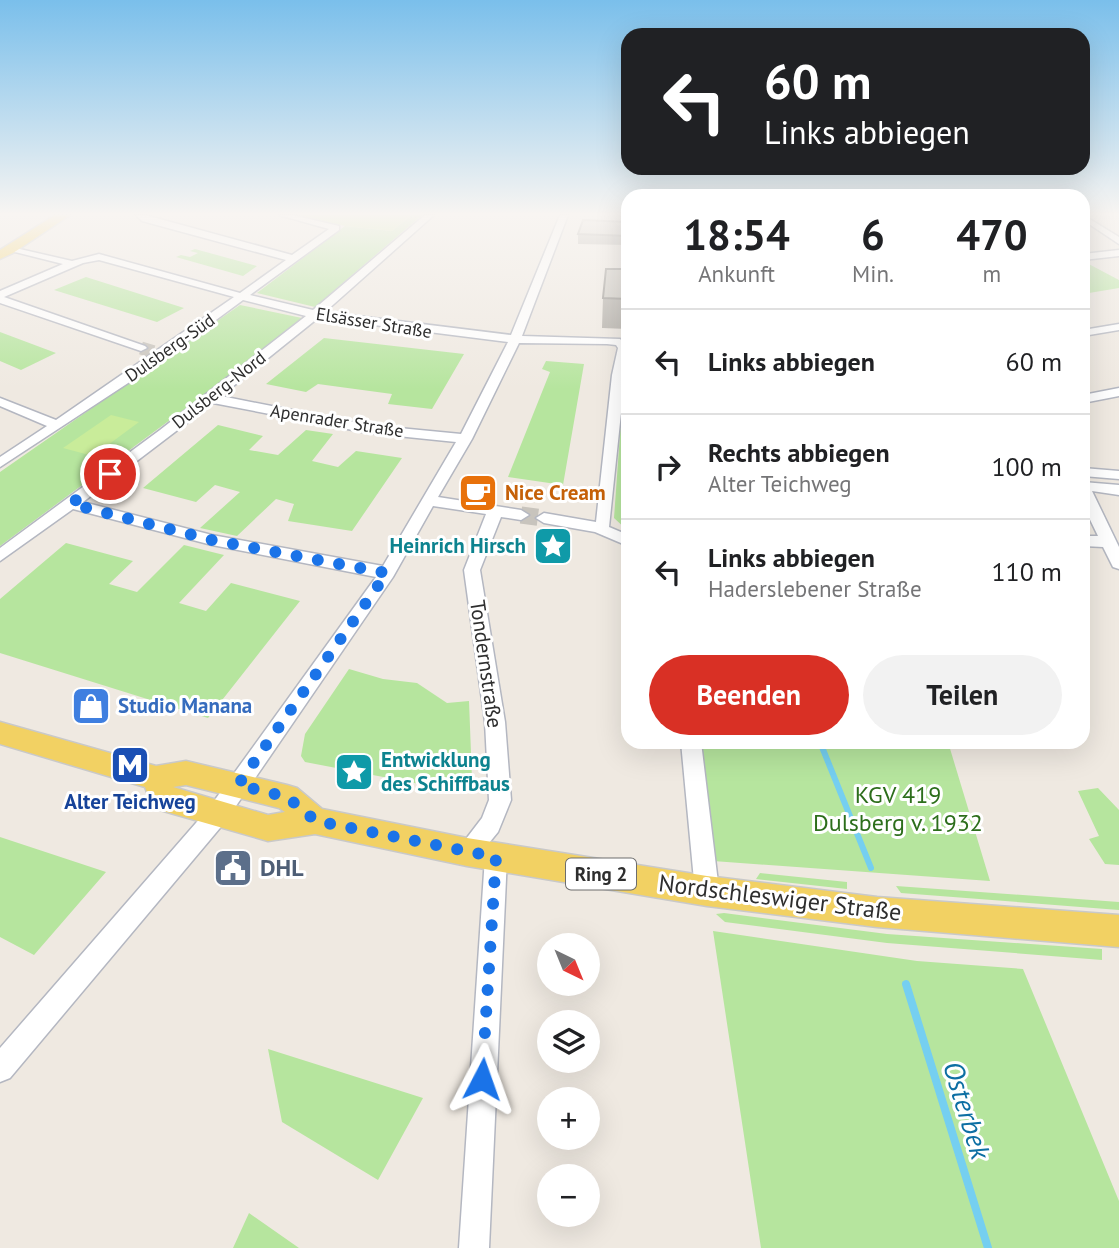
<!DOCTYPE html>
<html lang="de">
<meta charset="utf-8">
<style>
:root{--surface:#fff;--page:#f2f2f2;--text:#202124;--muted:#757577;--line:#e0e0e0;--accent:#d93025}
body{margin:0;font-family:"PT Sans",sans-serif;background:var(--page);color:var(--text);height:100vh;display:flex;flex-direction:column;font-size:26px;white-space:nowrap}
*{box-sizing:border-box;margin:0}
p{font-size:23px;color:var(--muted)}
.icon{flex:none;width:38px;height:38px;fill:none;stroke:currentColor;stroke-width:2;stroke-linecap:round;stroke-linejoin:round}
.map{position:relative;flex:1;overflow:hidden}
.drawer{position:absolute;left:621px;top:189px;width:469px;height:560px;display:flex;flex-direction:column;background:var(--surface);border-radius:21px;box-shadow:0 7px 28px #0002}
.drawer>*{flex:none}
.banner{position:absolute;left:621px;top:28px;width:469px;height:147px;border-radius:21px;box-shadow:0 7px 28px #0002;background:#202124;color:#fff;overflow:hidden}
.needle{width:46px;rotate:137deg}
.controls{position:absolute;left:537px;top:933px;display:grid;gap:14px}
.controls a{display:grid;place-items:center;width:63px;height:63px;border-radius:50%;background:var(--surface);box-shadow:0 7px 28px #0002;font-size:35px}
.pin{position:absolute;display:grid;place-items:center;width:60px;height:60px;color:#fff;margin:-30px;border:4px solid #fff;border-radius:50%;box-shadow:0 2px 7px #0007}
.me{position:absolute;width:77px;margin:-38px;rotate:4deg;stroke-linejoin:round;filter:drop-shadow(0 0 5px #0008)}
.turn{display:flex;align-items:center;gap:24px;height:147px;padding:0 28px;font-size:32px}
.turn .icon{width:91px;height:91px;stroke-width:2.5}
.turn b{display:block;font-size:49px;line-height:60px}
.eta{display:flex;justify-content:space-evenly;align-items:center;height:119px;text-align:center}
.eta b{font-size:42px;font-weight:800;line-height:49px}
.primary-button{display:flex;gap:14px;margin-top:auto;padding:14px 28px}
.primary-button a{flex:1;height:80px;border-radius:42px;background:var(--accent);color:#fff;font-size:28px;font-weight:800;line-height:80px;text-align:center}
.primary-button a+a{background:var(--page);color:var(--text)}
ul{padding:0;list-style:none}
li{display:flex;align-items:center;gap:21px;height:105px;padding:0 28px;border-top:2px solid var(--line)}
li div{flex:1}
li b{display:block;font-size:26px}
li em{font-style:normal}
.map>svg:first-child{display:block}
</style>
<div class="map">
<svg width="1119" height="1248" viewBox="0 0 1119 1248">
<rect width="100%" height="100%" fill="#efe9e1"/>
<path fill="#b6e59e" d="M411 215H422L315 307 257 293 345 226 392 231Z
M195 249 257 266 243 276 176 257 181 255 190 257 198 253 190 251Z
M1083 261 1119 280V288L1083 294Z
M86 277 184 308 157 322 54 290Z
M240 305 302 318 205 394 0 546V472Z
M0 332 56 353 21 370 0 361Z
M324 338 464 354 432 409 388 404 392 394 318 384 306 392 266 384Z
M628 358V531L614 518 625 365Z
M546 361 584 364 563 485 508 477 550 372 542 369Z
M218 425 263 436 249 450 278 455 306 430 333 434 312 461 338 467 356 451 402 458 352 531 288 521 294 504 276 499 237 536 200 528 240 492 215 485 196 502 143 488Z
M66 543 133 561 109 584 137 592 184 545 224 555 179 603 206 611 231 583 300 601 208 718 0 653V599Z
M349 669 383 679 417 683 447 703 469 701 472 779 451 790 305 762 301 756 305 734Z
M699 742H948L990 881 713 861Z
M1098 788 1119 810V865L1105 864 1089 839 1099 836 1078 791Z
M0 837 106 872 34 955 0 937Z
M760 873 847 882V889L756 879Z
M896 886 1119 902V910L901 893Z
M724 913 887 934 1102 949V960L887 943 725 922 716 914Z
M713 931 917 961 1023 969 1119 1201V1248H761Z
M268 1049 423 1098 378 1180 282 1122Z
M249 1213 299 1248H233Z"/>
<path fill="#c9ec9a" d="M298 215H411L392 231 345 226Z
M111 415 139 422 93 456 63 448Z"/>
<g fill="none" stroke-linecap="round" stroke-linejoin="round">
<path stroke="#75cff0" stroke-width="6" d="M820 742 871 868"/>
<path stroke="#75cff0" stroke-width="8" d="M906 984 988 1248"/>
<path stroke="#c8c4bd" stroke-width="13" stroke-dasharray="13 6" stroke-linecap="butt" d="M141 348 154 352"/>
<path stroke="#c8c4bd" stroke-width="17" stroke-dasharray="17 8" stroke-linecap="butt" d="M521 515 544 518"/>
<g stroke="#b4b7c1" stroke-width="3">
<path id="minor" d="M136 215H145L292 255 329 229 279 215H292L339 226V230L250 295 313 310 425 215H434L325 312 511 335 560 215H568L522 336 620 339 628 346 609 527 628 535V546L595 532 544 523 536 518 544 513 596 522 612 375 618 348 616 345 607 344 519 343 472 439 438 497 521 510 529 515 521 520 501 517 480 570 505 722 511 800 498 832 475 860 467 863 459 860 456 852 482 818 489 800 485 722 464 570 486 514 433 506 393 577 225 822 10 1078 0 1082V1048L209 808 376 577 212 545 73 509 0 561V548L160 430 306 316 243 300 151 368 0 467V457L47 426 0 406V398L56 420 234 297 99 260 83 263 4 297 145 346 147 348 141 351 0 303V291L63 264 11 251V247L72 261 99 254 240 293 286 260 142 221ZM318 318 508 342 461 434 368 425 221 396ZM213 403 368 433 456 442 383 566 212 535 83 502Z
M1083 215 1119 237V244L1083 220Z
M1119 250V256L1083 260V254Z
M1119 324V330L1083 336V330Z
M1119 388V396L1083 403V395Z
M1083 468 1119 471V479L1083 476Z
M1083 482 1119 485V495L1092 491 1119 547V569L1113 567 1103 547 1083 546V536H1098L1083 505Z
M681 742H701L719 891 715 899 707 902 699 899 695 891Z
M496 846 504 849 507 857 489 1248H459L485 857 488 849Z"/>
</g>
<g stroke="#c9c9c9" stroke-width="3">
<path id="major" d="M55 215H70L13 253 0 259V250Z
M0 722 156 766 186 761 287 785 297 788 322 809 467 838 707 876 877 897 1119 915V947L877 927 707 906 467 866 315 834 268 841 153 808 145 787 0 744ZM186 785 279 808 285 812 268 815 173 787Z"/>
</g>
<use href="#minor" fill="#fff" fill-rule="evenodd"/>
<use href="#major" fill="#f2d163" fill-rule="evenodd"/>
</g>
<path fill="#afaba4" d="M628 222V245L578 244V234Z
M628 269V329L602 328 603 298Z"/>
<path fill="#cbc7bf" stroke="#8e8b86" stroke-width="2" d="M583 220 628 222V236L578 234Z
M606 269H628V299L603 298Z"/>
<linearGradient id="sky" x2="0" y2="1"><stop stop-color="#7abfeb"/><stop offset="0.55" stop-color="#f8f5f2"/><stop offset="1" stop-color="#f8f5f2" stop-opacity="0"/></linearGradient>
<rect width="1119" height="389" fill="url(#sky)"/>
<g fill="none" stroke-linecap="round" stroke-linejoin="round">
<path stroke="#1a73e8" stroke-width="12" stroke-dasharray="0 21.6" d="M110 474 71 504 212 540 387 573 238 785 287 797 316 821 496 857 482 1079"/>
</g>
<defs>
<g id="cafe-square" transform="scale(2.0125)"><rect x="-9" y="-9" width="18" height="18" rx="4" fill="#e8710a" stroke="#fff"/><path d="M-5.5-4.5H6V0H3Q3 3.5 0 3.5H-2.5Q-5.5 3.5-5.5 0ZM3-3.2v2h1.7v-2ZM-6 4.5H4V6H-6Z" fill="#fff"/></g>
<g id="sight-square" transform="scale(2.0125)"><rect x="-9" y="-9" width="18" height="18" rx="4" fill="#0f9aa8" stroke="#fff"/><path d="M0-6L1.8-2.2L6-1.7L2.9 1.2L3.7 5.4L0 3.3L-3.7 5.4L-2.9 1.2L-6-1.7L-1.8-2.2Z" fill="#fff"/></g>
<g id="shop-square" transform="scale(2.0125)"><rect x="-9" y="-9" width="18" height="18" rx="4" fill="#3f7fe0" stroke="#fff"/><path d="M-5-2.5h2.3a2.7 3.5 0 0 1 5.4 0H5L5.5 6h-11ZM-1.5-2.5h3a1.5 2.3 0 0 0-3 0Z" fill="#fff"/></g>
<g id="metro-square" transform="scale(2.0125)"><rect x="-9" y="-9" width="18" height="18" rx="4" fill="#1a4fb4" stroke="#fff"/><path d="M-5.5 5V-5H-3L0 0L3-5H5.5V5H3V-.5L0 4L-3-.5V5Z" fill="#fff"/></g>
<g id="civic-square" transform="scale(2.0125)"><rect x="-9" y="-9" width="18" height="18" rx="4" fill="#5c6f8a" stroke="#fff"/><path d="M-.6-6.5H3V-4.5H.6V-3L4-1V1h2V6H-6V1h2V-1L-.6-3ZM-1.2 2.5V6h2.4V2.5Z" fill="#fff"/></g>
</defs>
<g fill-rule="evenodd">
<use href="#cafe-square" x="478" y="493"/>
<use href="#sight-square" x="553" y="546"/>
<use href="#shop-square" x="91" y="706"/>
<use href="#metro-square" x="130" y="765"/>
<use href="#sight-square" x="354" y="772"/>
<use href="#civic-square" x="233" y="868"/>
</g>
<g text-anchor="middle" stroke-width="6" stroke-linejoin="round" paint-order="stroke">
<g font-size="18" fill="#2e2e2e" stroke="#fff">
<text transform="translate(374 323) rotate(9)" y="6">Elsässer Straße</text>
<text transform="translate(170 348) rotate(-35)" y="6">Dulsberg-Süd</text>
<text transform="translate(219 390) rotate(-38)" y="6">Dulsberg-Nord</text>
<text transform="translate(337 421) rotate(9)" y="6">Apenrader Straße</text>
</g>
<rect fill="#fff" stroke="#6d6d6d" stroke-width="2" x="566" y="858.5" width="70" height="31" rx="5"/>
<g font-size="19" font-weight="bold" fill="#2e2e2e">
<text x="601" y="881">Ring 2</text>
</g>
<g font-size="21" font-weight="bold" fill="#c56008" stroke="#fff" text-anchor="start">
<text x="505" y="500">Nice Cream</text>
</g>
<g font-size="21" font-weight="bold" fill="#0d838f" stroke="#fff" text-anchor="end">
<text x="526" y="553">Heinrich Hirsch</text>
<text x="381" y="767" text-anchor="start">Entwicklung<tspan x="381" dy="24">des Schiffbaus</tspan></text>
</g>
<g font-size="21" fill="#2e2e2e" stroke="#fff">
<text transform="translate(486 664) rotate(82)" y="7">Tondernstraße</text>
</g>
<g font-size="21" font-weight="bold" fill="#366cbe" stroke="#fff" text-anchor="start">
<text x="118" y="713">Studio Manana</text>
</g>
<g font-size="21" font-weight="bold" fill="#164399" stroke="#fff">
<text x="130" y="809">Alter Teichweg</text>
</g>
<g font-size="24" fill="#2c6e1b" stroke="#fff">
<text x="898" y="803">KGV 419<tspan x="898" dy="28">Dulsberg v. 1932</tspan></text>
</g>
<g font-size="24" font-weight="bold" fill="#4e5e75" stroke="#fff" text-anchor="start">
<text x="260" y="876">DHL</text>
</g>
<g font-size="24" fill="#2e2e2e" stroke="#fff">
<text transform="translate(780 898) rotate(7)" y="8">Nordschleswiger Straße</text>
</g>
<g font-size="28" font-style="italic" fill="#0d6fa3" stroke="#fff">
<text transform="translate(967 1110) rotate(73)" y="10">Osterbek</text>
</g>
</g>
</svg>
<div class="controls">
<a><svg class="needle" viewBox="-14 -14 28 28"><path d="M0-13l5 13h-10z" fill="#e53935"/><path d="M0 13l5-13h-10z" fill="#757577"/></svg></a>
<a><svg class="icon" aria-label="layers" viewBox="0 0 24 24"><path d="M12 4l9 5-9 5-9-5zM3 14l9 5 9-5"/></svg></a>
<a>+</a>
<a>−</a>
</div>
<div class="pin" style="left:110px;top:474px;background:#d93025"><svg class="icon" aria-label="arrive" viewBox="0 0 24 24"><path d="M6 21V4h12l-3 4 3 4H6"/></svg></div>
<svg class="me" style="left:482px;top:1079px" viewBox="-20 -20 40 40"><path d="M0-17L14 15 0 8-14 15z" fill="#1a73e8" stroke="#fff" stroke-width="4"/></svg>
<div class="banner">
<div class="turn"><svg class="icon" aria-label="left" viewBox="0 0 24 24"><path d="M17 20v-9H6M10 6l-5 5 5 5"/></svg><div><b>60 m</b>Links abbiegen</div></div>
</div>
<section class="drawer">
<div class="eta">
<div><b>18:54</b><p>Ankunft</p></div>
<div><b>6</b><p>Min.</p></div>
<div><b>470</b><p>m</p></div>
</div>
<ul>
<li><svg class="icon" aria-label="left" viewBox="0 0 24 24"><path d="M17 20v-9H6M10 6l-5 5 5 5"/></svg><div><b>Links abbiegen</b></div><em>60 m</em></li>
<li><svg class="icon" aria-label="right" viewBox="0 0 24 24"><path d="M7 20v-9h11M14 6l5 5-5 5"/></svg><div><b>Rechts abbiegen</b><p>Alter Teichweg</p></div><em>100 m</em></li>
<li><svg class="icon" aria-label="left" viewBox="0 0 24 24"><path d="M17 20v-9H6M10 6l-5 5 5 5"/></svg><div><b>Links abbiegen</b><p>Haderslebener Straße</p></div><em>110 m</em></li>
</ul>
<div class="primary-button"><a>Beenden</a><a>Teilen</a></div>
</section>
</div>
